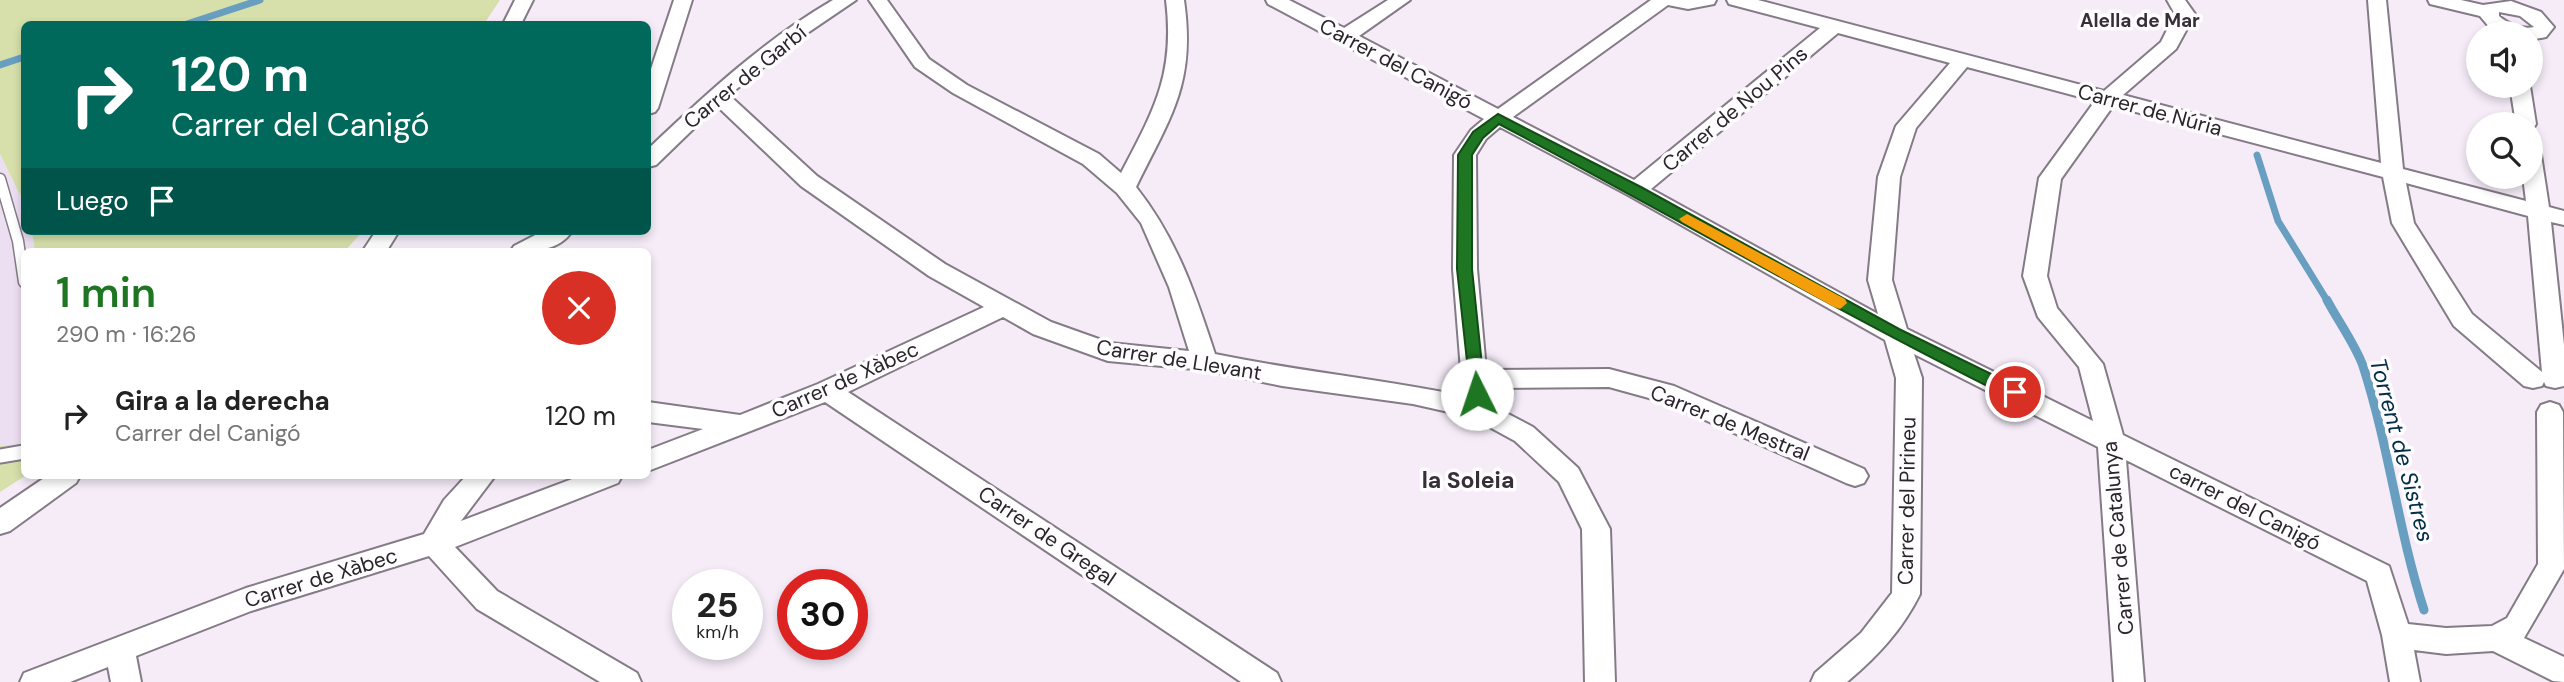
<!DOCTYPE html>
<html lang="es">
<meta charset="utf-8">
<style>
:root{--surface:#fff;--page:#f6f6f6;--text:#222;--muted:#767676;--accent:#1e7522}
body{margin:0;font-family:"DM Sans",sans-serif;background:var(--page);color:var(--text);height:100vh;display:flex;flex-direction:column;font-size:26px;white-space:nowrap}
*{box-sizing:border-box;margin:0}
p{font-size:23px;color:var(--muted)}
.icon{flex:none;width:38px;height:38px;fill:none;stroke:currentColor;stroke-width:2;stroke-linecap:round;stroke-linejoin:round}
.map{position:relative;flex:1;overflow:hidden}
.sheet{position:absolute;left:21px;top:248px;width:630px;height:231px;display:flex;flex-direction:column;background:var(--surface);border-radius:10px;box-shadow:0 4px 10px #0003}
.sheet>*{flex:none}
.banner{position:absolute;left:21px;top:21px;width:630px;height:214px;border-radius:10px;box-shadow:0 4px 10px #0003;background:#00695c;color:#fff;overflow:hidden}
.tools{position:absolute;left:2466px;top:21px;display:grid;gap:14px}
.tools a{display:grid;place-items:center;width:77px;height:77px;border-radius:50%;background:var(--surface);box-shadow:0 4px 10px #0003;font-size:35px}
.speed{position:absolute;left:672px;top:569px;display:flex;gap:14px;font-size:35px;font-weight:700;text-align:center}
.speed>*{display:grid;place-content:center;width:91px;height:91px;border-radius:50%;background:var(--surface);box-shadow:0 4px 10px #0003;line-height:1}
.speed small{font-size:18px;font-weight:400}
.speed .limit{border:10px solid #d22;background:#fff;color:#111}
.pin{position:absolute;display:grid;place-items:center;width:60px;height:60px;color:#fff;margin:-30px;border:4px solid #fff;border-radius:50%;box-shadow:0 2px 7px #0007}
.me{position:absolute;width:77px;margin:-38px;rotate:356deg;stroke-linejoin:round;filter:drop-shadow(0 0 5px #0008)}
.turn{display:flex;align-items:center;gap:24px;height:147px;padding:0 35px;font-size:32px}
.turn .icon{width:91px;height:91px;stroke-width:2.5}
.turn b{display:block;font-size:49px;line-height:60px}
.then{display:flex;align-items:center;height:66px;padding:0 35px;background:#0003;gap:14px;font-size:26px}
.round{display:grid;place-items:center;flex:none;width:74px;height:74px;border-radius:37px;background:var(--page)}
.head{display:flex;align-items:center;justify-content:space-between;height:119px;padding:0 35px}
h1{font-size:42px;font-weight:600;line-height:52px;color:var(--accent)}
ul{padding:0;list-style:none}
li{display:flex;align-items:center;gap:21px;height:98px;padding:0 35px}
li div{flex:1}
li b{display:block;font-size:26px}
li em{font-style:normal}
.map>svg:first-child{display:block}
</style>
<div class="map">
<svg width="2564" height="682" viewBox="0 0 2564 682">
<rect width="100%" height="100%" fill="#f5ecf8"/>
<path fill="#eddff2" d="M0 154 24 203V231H32L35 252H24V444L0 446Z"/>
<path fill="#d7e0ab" d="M0 0H500L484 24H24V203L0 154Z
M32 231H363L344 252H35Z
M24 444 25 476 0 492V446Z"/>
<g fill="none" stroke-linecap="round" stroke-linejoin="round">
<path stroke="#689fc1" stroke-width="7" d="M187 24 260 0
M0 65 24 57
M2257 155 2278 221 2328 302"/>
<path stroke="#689fc1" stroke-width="9" d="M2327 300C2338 321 2355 344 2363 366 2389 446 2398 530 2424 610"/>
<g stroke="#847b87" stroke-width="13">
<path id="service-far1" d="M0 179 18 241 24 282"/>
</g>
<g stroke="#847b87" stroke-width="17">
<path id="service" d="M0 456 24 452"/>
</g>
<g stroke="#847b87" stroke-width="4">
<path id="minor" d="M515 0H533L521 24H503Z
M674 0H692L658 108 655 112 648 114V78Z
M833 0H856L800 38 729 95 817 176 945 264 1051 322 1110 343 1189 351 1169 287 1141 223 1117 193 1083 164 953 93 915 67 869 0H887L929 59 967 85 1099 154 1121 173C1154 110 1175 74 1166 0H1184C1196 83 1171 116 1136 187 1177 239 1195 293 1215 354 1297 371 1381 379 1463 396L1453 269 1454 155 1471 130 1484 119 1268 4 1266 0H1289L1344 28 1388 0H1410L1359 36 1498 109 1651 0H1716L1714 4 1688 9 1668 5 1513 117 1634 180 1820 28 1729 4 1727 0H1758L2104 91 2161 42 2175 14 2167 0H2185L2195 14 2176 49 2123 95 2381 163 2368 0H2386L2403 169 2526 201 2523 177H2530V148L2538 150 2541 155 2549 207 2564 211V225L2551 222 2564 345V386L2555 388 2546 386 2544 382 2542 386 2533 388 2524 386 2454 326 2392 223 2383 177 2113 106 2061 179 2047 276 2057 308 2103 364 2123 435 2389 566 2408 624 2446 628 2492 626 2507 618 2538 564 2537 412 2541 405 2550 402 2559 405 2563 412 2564 569 2524 638 2564 657V682L2553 681 2493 651 2446 654 2414 650 2420 682H2390L2382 635 2367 581 2126 460 2144 682H2114L2098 447 1914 354 1922 378 1920 594C1902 630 1878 656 1847 682H1811L1815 673 1861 633 1892 593 1896 378 1885 340 1628 195 1500 127 1486 139 1476 155 1477 269 1486 370 1609 369 1674 386 1864 469 1868 476 1864 483 1855 486 1846 483 1667 403 1609 387 1488 388 1489 404 1533 427 1578 468 1610 529 1615 682H1585L1582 529 1559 482 1515 441 1471 417 1413 404 1282 386 1205 370 1108 361 1033 334 1003 317 848 392 1277 673 1281 682H1241L825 402 648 471V450L703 429 648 422V402L740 415 818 384 984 307 929 276 801 186 717 106 656 165 648 167V149C706 94 764 40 833 0ZM1838 33 1950 63 1896 126 1878 177 1868 280 1878 314 1651 189ZM1967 67 2095 101 2039 178 2023 276 2038 317 2079 367 2093 421 1907 329 1892 280 1900 177 1916 128ZM2406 183 2528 216 2542 372 2472 314 2414 223Z
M2428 0H2461L2483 5 2511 1 2541 12 2554 27 2546 37 2530 40V33H2501L2490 28 2480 16 2430 4ZM2499 12 2520 16 2534 27C2523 30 2508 24 2499 16Z
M2510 86H2530L2536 124 2533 129H2530V124H2516Z
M376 231H399L386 252H362Z
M543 231H572C560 251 532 252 510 252L514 246Z
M47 476H80L76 483 10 531 0 534V508Z
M466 476H495L461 521 580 476H622L618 483 455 547 497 591 637 673 641 682H600L477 609 429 556 251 611 136 656 141 682H111L108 667 70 682H20L24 673 246 588 424 534 444 500Z"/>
</g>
<use href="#service-far1" stroke="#fff" stroke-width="10"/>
<use href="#service" stroke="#fff" stroke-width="13"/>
<use href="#minor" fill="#fff" fill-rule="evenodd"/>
</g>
<path fill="#1e7522" stroke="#144c16" stroke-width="2" d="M1498 114 1641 187 1899 329 2020 388 2023 392 2020 397H2009C1836 311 1669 214 1499 124L1483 138 1472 155V269L1485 394 1482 398H1471L1457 269 1458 155 1473 132Z"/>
<path fill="#f59e0b" d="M1687 214 1845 299 1847 303 1840 309 1834 307 1682 222 1679 219Z"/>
<g text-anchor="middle" stroke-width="7" stroke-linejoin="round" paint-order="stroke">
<g font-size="19" font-weight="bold" fill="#362f38" stroke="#fefcff">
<text x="2140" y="27">Alella de Mar</text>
</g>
<g font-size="21" fill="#29262a" stroke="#fefcff">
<text transform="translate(1396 64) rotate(28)" y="7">Carrer del Canigó</text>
<text transform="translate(745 77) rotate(-39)" y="7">Carrer de Garbí</text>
<text transform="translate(1735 109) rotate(-40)" y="7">Carrer de Nou Pins</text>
<text transform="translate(2150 110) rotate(15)" y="7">Carrer de Núria</text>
<text transform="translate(1179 360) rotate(9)" y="7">Carrer de Llevant</text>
<text transform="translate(845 380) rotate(-24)" y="7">Carrer de Xàbec</text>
<text transform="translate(1730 423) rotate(22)" y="7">Carrer de Mestral</text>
<text transform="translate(1907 501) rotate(-89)" y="7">Carrer del Pirineu</text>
<text transform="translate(2245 507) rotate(27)" y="7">carrer del Canigó</text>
<text transform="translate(1047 536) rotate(34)" y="7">Carrer de Gregal</text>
<text transform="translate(2118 538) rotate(-95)" y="7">Carrer de Catalunya</text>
<text transform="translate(321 578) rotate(-17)" y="7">Carrer de Xàbec</text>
</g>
<g font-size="23" font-style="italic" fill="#002f46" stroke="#fefcff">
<text transform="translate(2402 450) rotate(75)" y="8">Torrent de Sistres</text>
</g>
<g font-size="23" font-weight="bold" fill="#362f38" stroke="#fefcff">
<text x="1468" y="488">la Soleia</text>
</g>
</g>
</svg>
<div class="tools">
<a><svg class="icon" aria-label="sound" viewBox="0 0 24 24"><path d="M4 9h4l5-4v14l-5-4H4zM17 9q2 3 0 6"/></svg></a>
<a><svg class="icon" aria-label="search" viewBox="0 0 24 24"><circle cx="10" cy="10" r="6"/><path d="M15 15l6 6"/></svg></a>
</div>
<div class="speed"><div>25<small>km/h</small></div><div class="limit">30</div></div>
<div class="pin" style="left:2015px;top:392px;background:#d93025"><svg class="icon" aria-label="arrive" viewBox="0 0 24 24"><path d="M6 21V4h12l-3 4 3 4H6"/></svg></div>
<svg class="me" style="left:1477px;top:394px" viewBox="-20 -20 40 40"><circle r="19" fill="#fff"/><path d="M0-13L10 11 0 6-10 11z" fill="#1e7522"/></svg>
<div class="banner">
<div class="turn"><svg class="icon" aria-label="right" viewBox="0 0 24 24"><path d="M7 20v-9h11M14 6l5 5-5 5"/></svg><div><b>120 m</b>Carrer del Canigó</div></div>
<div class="then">Luego<svg class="icon" aria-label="arrive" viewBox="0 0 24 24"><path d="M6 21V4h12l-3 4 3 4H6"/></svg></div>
</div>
<section class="sheet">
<div class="head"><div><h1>1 min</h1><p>290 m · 16:26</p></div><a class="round" style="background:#d93025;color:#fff"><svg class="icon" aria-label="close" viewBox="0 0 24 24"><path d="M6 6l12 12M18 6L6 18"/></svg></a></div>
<ul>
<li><svg class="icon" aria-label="right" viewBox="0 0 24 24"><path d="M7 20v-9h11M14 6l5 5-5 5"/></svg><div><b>Gira a la derecha</b><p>Carrer del Canigó</p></div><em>120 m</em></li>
</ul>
</section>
</div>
